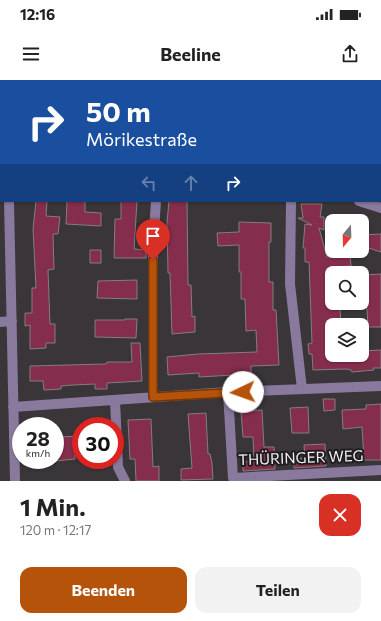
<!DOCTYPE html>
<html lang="de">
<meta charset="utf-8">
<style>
:root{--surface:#fff;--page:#f2f2f2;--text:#222;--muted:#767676;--accent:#b45309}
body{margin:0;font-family:Commissioner,sans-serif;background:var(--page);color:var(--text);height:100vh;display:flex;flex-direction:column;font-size:15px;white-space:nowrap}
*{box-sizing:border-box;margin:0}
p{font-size:13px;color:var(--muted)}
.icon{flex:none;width:22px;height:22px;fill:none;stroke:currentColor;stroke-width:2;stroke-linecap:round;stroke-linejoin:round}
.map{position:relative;height:401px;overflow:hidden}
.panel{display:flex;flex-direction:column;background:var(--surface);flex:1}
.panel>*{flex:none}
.top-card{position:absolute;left:0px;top:0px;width:381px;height:122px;box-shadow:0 1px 3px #0004;background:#1a4fa0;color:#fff;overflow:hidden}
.needle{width:26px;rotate:199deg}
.fabs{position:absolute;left:325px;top:134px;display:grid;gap:8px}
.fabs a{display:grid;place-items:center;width:44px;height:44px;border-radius:8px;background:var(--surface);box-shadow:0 1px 3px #0004;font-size:20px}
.speed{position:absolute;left:12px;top:337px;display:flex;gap:8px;font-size:20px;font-weight:700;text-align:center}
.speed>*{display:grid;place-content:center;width:52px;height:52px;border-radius:50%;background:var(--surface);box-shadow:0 1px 3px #0004;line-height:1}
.speed small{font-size:10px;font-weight:400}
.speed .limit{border:6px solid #d22;background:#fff;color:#111}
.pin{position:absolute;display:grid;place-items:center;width:34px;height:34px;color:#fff;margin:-41px -17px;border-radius:50% 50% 50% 0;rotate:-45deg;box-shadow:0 0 4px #0007}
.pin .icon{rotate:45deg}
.me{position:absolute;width:44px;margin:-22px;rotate:267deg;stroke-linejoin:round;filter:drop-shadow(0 0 3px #0008)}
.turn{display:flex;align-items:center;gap:14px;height:84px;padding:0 20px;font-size:18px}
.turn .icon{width:52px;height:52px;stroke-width:2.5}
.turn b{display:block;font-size:28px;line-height:34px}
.lanes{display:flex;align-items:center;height:38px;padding:0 20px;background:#0003;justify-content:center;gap:20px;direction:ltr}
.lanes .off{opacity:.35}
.round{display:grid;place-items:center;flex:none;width:42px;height:42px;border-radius:12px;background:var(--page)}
.head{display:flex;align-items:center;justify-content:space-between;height:68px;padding:0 20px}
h1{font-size:24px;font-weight:700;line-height:30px}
.cta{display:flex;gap:8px;margin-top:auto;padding:8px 20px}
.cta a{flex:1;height:46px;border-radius:12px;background:var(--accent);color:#fff;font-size:16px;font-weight:700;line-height:46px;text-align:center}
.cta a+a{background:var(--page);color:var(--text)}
.status{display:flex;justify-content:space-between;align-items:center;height:28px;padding:0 20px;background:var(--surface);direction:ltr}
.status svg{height:11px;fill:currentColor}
header{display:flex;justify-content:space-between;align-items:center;height:52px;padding:0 20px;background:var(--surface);font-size:18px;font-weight:700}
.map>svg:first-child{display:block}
</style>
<div class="status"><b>12:16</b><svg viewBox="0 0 49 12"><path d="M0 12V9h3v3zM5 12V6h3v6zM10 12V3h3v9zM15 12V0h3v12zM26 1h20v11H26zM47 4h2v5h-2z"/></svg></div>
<header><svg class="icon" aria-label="menu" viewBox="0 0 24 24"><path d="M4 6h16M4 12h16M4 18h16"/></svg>Beeline<svg class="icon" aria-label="share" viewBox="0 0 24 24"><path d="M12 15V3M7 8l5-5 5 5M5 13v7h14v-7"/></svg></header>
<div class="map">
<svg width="381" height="401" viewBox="0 0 381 401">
<rect width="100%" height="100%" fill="#393538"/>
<path fill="#852d4d" stroke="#837e7f" d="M36 121H47L46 136 60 137 58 154H53L54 189 48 190 50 244H55V263H46V268L30 269V245L25 246V233H32V208H36L33 149Z
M67 121H85V132L101 133V146L66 144Z
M121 121H137L134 169 146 170V178H114L115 139H121Z
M169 121H187L188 205H191L192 237 195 236V252L172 254 170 193H168L167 142Z
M301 124H322L320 137H324V150L319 148 327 177 350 176 351 186 331 187 329 229H340L341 245H332V275H362V271L381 270V288H373L374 290 352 292 351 290 346 289 313 290 312 274H309L308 264 312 263 309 182H305V168H303L305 144 312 145 298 138H303Z
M239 142 271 143V162H269V202H273V230H276L279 285 251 286V294L199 297V293L168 295 167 277 198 274 257 272 256 250 246 251 245 219H241V192H239V165L218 166 217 153 239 152Z
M381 154V172L362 166V155Z
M90 170H101V183H90Z
M381 194V247H368L365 195Z
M137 200V219L97 218 98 201Z
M125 239H137L136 258 95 257V240H125Z
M131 263H140L142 301 107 303V309H95V304L73 305 61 306V309L44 310 43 301H30V286L106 284 107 282H132Z
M323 319H335V330L324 331Z
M381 324V380H364L362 347 343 349 342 330 366 329V325Z
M308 327 309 353H292L290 328Z
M262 330 264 367H274L275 389 243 391V382L254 381 253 357H243L241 331Z
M206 333 208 374H210L212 383 213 399 181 400V389L192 388 188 334Z
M151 339 153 387 159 386V401H136L135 379H130L128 340Z
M81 356V375H75V379L55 381V359H59V357Z
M325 364 326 386 294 388V379L305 378 304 365Z"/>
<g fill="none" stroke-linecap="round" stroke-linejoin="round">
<path stroke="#89799d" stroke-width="10" d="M51 0 54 1
M373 0 375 1
M31 1V0
M178 1V0
M308 1V0
M0 117H1
M9 121 15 401
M291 121 290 204 302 309
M359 121 381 128
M0 242 12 241
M228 312 233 398 381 390
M153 317V165L156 121
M115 320 118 387 125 401
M13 327 228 312 381 306"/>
</g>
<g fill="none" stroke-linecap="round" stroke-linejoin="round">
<g stroke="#753606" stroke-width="10">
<path id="route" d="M153 180V317L243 312"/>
</g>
<use href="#route" stroke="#b45309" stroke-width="7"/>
</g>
<g text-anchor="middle" stroke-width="4" stroke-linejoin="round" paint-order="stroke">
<g font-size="15" fill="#f1eff1" stroke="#1f1d1e">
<text transform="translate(301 378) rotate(-2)" y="5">THÜRINGER WEG</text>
</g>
</g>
</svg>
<div class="fabs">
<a><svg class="needle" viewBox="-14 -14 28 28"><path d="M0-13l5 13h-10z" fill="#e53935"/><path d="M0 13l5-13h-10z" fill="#767676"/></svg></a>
<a><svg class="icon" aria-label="search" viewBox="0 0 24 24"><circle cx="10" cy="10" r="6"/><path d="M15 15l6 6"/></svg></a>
<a><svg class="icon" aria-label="layers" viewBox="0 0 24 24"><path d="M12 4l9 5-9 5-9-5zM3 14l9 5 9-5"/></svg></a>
</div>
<div class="speed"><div>28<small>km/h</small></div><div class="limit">30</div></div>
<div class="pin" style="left:153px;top:180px;background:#d93025"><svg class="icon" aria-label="arrive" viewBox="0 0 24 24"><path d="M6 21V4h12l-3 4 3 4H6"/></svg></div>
<svg class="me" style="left:243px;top:312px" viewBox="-20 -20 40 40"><circle r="19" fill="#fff"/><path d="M0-13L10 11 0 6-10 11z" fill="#b45309"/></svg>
<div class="top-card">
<div class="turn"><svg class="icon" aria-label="right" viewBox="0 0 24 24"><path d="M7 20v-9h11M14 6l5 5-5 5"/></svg><div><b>50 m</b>Mörikestraße</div></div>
<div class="lanes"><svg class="icon off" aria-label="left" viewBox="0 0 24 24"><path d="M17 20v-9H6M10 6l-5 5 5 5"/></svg><svg class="icon off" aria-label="ahead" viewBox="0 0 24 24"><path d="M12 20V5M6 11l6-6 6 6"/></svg><svg class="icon" aria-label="right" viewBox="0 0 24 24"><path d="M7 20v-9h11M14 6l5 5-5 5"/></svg></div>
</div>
</div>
<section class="panel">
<div class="head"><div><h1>1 Min.</h1><p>120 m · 12:17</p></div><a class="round" style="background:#d93025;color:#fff"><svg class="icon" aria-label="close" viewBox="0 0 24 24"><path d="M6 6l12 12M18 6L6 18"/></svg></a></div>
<div class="cta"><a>Beenden</a><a>Teilen</a></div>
</section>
